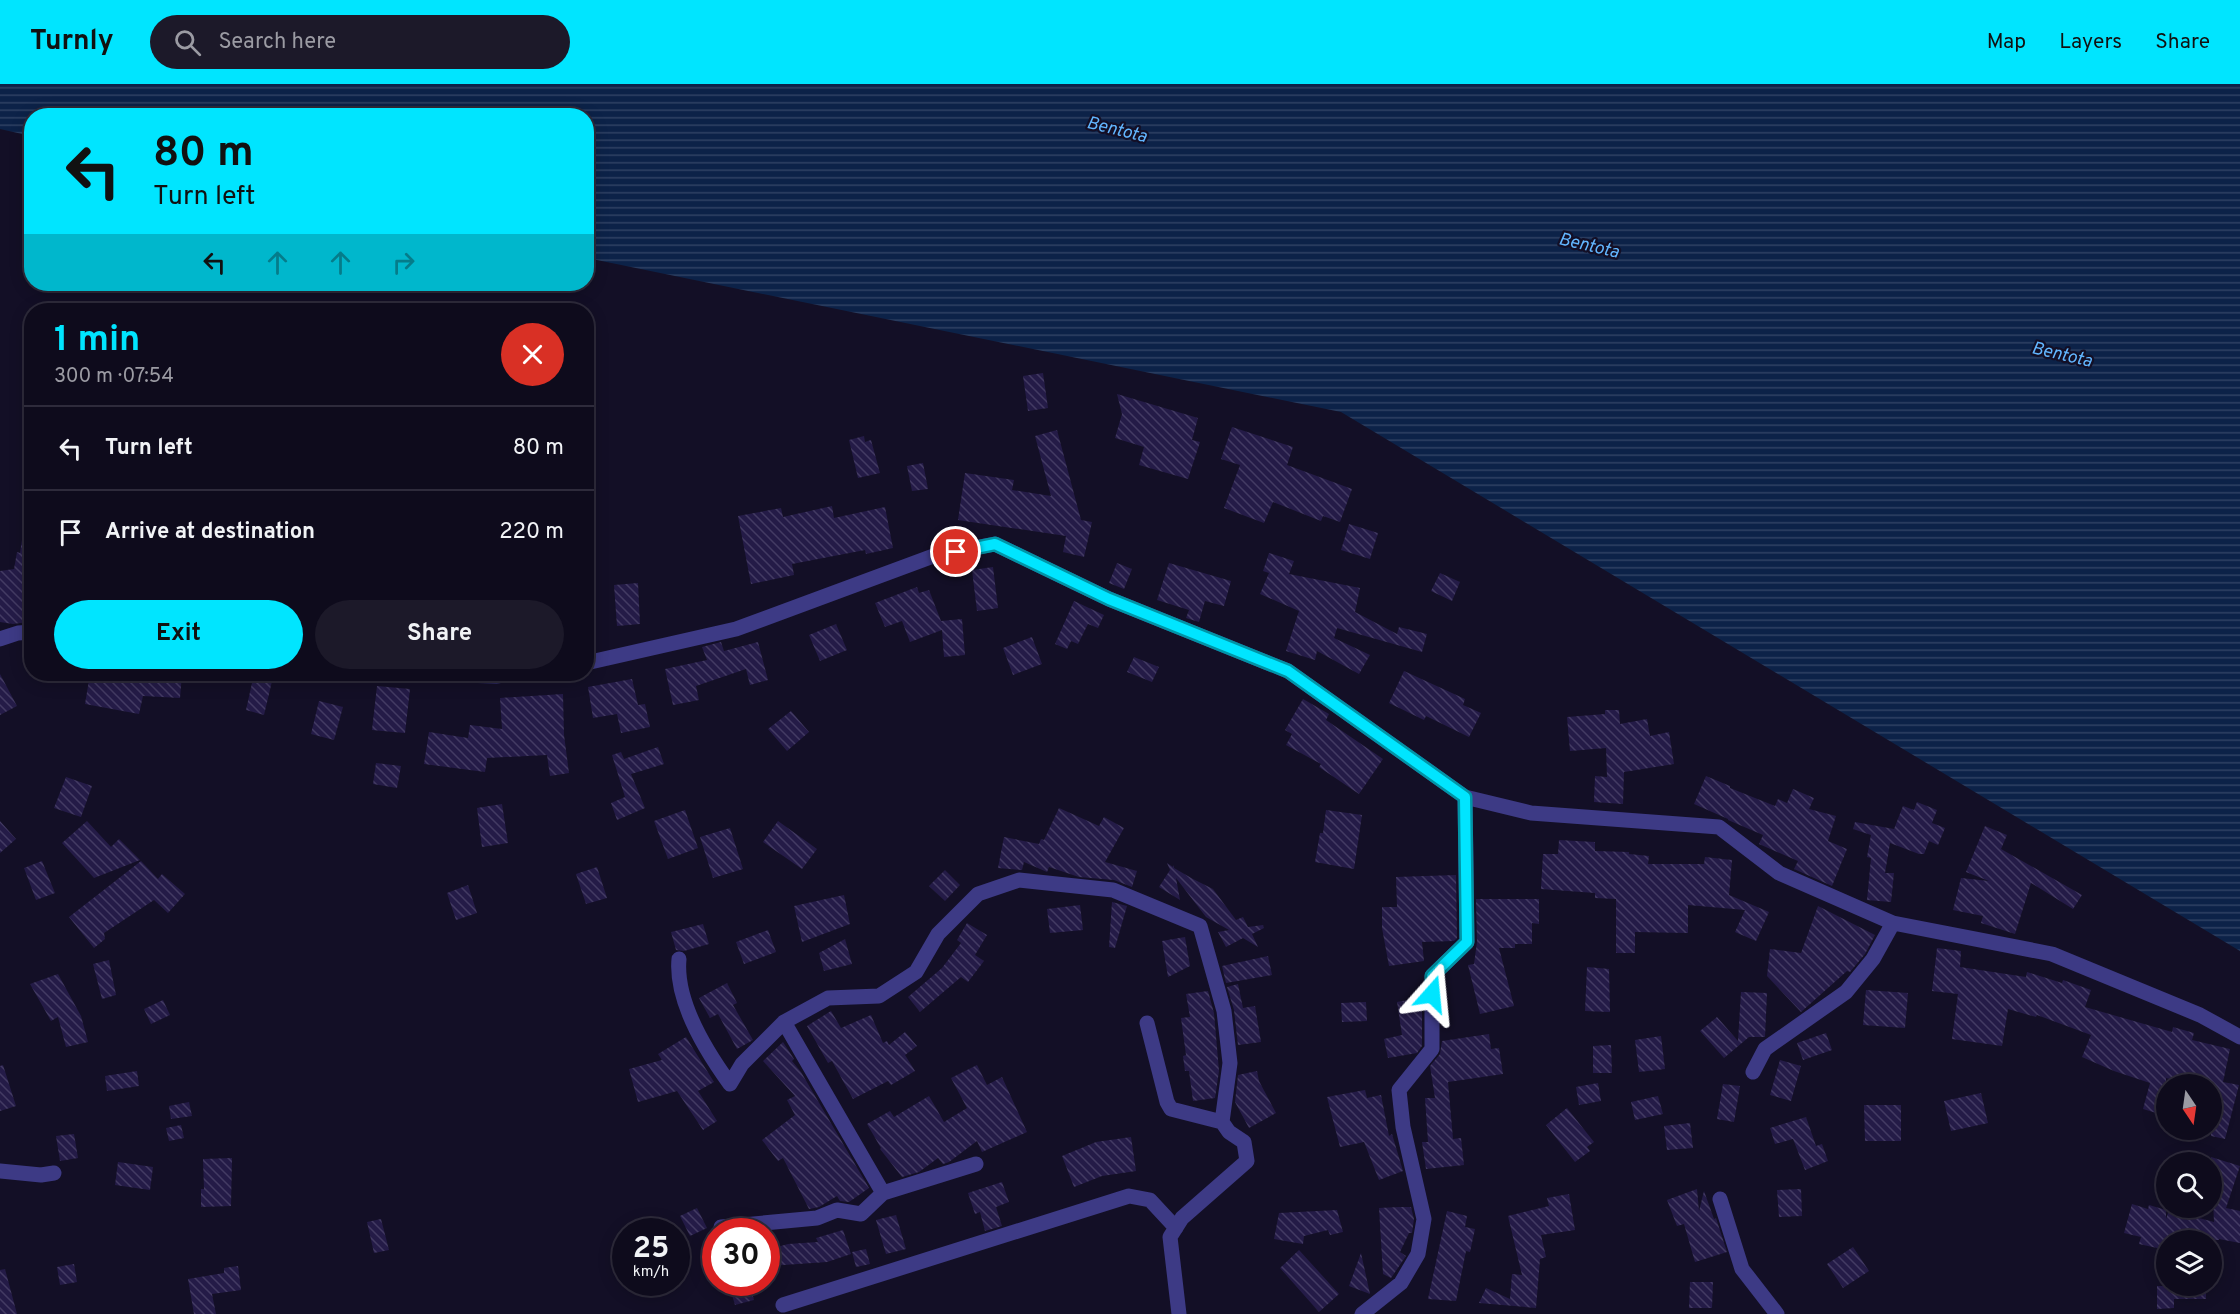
<!DOCTYPE html>
<meta charset="utf-8">
<style>
:root{--surface:#0e0b1c;--page:#1c1929;--text:#f1f3f6;--muted:#9b9ba3;--line:#2e2b3b;--accent:#00e5ff}
body{margin:0;font-family:Overpass,sans-serif;background:var(--page);color:var(--text);height:100vh;display:flex;flex-direction:column;font-size:22px;white-space:nowrap}
*{box-sizing:border-box;margin:0}
p{font-size:20px;color:var(--muted)}
.icon{flex:none;width:33px;height:33px;fill:none;stroke:currentColor;stroke-width:2;stroke-linecap:round;stroke-linejoin:round}
.map{position:relative;flex:1;overflow:hidden}
.panel{position:absolute;left:24px;top:219px;width:570px;height:378px;display:flex;flex-direction:column;background:var(--surface);border-radius:24px;box-shadow:0 3px 15px #0003,0 0 0 2px var(--line)}
.panel>*{flex:none}
.top-card{position:absolute;left:24px;top:24px;width:570px;height:183px;border-radius:24px;box-shadow:0 3px 15px #0003,0 0 0 2px var(--line);background:#00e5ff;color:#111;overflow:hidden}
.needle{width:39px;rotate:167deg}
.controls{position:absolute;left:2156px;top:990px;display:grid;gap:12px}
.controls a{display:grid;place-items:center;width:66px;height:66px;border-radius:50%;background:var(--surface);box-shadow:0 3px 15px #0003,0 0 0 2px var(--line);font-size:30px}
.speed{position:absolute;left:612px;top:1134px;display:flex;gap:12px;font-size:30px;font-weight:700;text-align:center}
.speed>*{display:grid;place-content:center;width:78px;height:78px;border-radius:50%;background:var(--surface);box-shadow:0 3px 15px #0003,0 0 0 2px var(--line);line-height:1}
.speed small{font-size:15px;font-weight:400}
.speed .limit{border:9px solid #d22;background:#fff;color:#111}
.pin{position:absolute;display:grid;place-items:center;width:51px;height:51px;color:#fff;margin:-26px;border:3px solid #fff;border-radius:50%;box-shadow:0 2px 6px #0007}
.me{position:absolute;width:66px;margin:-33px;rotate:18deg;stroke-linejoin:round;filter:drop-shadow(0 0 4px #0008)}
.turn{display:flex;align-items:center;gap:21px;height:126px;padding:0 30px;font-size:27px}
.turn .icon{width:78px;height:78px;stroke-width:2.5}
.turn b{display:block;font-size:42px;line-height:51px}
.lanes{display:flex;align-items:center;height:57px;padding:0 30px;background:#0003;justify-content:center;gap:30px;direction:ltr}
.lanes .off{opacity:.35}
.round{display:grid;place-items:center;flex:none;width:63px;height:63px;border-radius:32px;background:var(--page)}
.overview{display:flex;align-items:center;justify-content:space-between;height:102px;padding:0 30px}
h1{font-size:36px;font-weight:700;line-height:45px;color:var(--accent)}
.action{display:flex;gap:12px;margin-top:auto;padding:12px 30px}
.action a{flex:1;height:69px;border-radius:36px;background:var(--accent);color:#111;font-size:24px;font-weight:700;line-height:69px;text-align:center}
.action a+a{background:var(--page);color:var(--text)}
ul{padding:0;list-style:none}
li{display:flex;align-items:center;gap:18px;height:84px;padding:0 30px;border-top:2px solid var(--line)}
li div{flex:1}
li b{display:block;font-size:22px}
li em{font-style:normal}
header{display:flex;align-items:center;gap:36px;box-sizing:border-box;height:84px;padding:0 30px;background:var(--accent);color:#111}
header strong{font-size:28px}
nav{display:flex;gap:33px;margin-inline-start:auto;font-size:21px}
.search{width:420px;height:54px;background:var(--page);display:flex;align-items:center;gap:15px;box-sizing:border-box;padding:0 21px;border-radius:33px;color:var(--muted);font-size:22px}
.map>svg:first-child{display:block}
</style>
<header>
<strong>Turnly</strong>
<div class="search"><svg class="icon" aria-label="search" viewBox="0 0 24 24"><circle cx="10" cy="10" r="6"/><path d="M15 15l6 6"/></svg>Search here</div>
<nav><a>Map</a><a>Layers</a><a>Share</a></nav>
</header>
<div class="map">
<svg width="2240" height="1230" viewBox="0 0 2240 1230">
<defs>
<pattern id="water-rules" width="6" height="5" patternUnits="userSpaceOnUse" patternTransform="scale(1.5)"><rect width="6" height="5" fill="#0c2248"/><path d="M0 2.5h6" fill="none" stroke="#2f4163"/></pattern>
<pattern id="building-back-hatch" width="6" height="6" patternUnits="userSpaceOnUse" patternTransform="scale(1.5)"><rect width="6" height="6" fill="#241b47"/><path d="M-1 5l2 2M0 0l6 6M5-1l2 2" fill="none" stroke="#433b63"/></pattern>
</defs>
<rect width="100%" height="100%" fill="#130f26"/>
<path fill="url(#water-rules)" d="M0 0H2240V867L1341 328 587 174 586 32H32L31 52 0 45Z"/>
<path fill="url(#building-back-hatch)" d="M1043 289 1048 324 1028 327 1023 292Z
M1117 310 1198 334 1192 356 1200 358 1188 395 1139 381 1144 363 1115 354 1122 330Z
M1232 343 1293 363 1287 381 1352 405 1340 438 1323 432 1321 437 1273 418 1264 439 1224 424 1240 381 1221 375Z
M1057 346 1081 436 1092 438 1084 473 1063 468 1066 452 958 436 965 389 1014 396 1012 406 1051 412 1035 352Z
M864 352 865 358 871 356 880 389 858 394 849 356Z
M923 379 928 405 912 407 907 382Z
M832 422 834 434 885 423 893 464 866 470 865 466 792 480 794 491 751 500 738 432 781 424 783 433Z
M1349 440 1378 449 1370 475 1341 466Z
M24 443 32 444V485L27 506 32 507V521L28 538 13 540 0 538V487L14 485 17 468 20 469Z
M1269 469 1294 477 1289 490 1360 504 1355 528 1397 550 1399 543 1427 550 1422 568 1337 544 1334 554 1370 571 1359 590 1317 567 1315 576 1286 567 1299 527 1260 510 1269 489 1263 487Z
M1117 479 1132 485 1124 505 1109 499Z
M1169 479 1231 497 1224 522 1205 517 1199 538 1186 534 1189 526 1157 516Z
M993 483 998 524 977 527 972 486Z
M1440 489 1460 498 1452 517 1431 507Z
M638 499 640 540 617 542 614 501Z
M917 503 919 509 929 506 941 537 962 535 965 571 944 573 942 546 910 558 902 537 885 543 875 519Z
M1074 517 1104 531 1098 544 1088 540 1078 560 1071 557 1067 565 1055 560Z
M836 540 847 566 820 577 809 551Z
M1032 553 1042 580 1013 591 1003 564Z
M721 558 724 567 758 558 768 596 750 601 746 585 696 602 699 616 673 621 665 585 707 576 702 563Z
M1134 573 1159 583 1152 598 1127 588Z
M1404 587 1465 615 1463 621 1481 629 1469 653 1426 632 1424 636 1389 619Z
M0 590 17 622 0 631Z
M90 590H182L180 614 143 612 139 630 85 620Z
M254 590 273 593 264 631 246 626Z
M632 595 638 621 645 620 650 643 621 649 617 630 593 634 588 603Z
M377 602 410 605 405 649 372 646Z
M563 610 564 651 569 689 550 692 547 671 487 674 485 688 424 680 429 648 468 654 470 641 502 645 500 614Z
M1303 615 1329 630 1326 636 1383 675 1359 710 1319 683 1321 680 1286 661 1292 650 1285 646Z
M319 617 343 623 334 656 311 650Z
M1605 626H1619L1620 640 1647 635 1650 652 1669 648 1674 680 1624 688 1623 720 1594 718 1595 692 1607 693 1606 664 1570 667 1567 633 1605 630Z
M791 627 809 648 787 667 768 645Z
M658 663 664 680 631 690 645 724 617 736 611 719 625 713 612 671 621 668 624 675Z
M376 679 401 682 397 704 373 700Z
M1706 692 1730 702V704L1775 722 1778 715 1787 719 1793 705 1814 714 1809 725 1836 732 1828 757 1847 765 1832 802 1794 785 1798 777 1759 760 1763 751 1728 736V735L1694 720Z
M66 693 92 702 81 733 54 724Z
M1917 718 1937 726 1932 739 1945 744 1938 761 1929 757 1924 770H1919L1890 759 1885 789H1894L1891 818 1867 816 1871 774 1867 773 1871 751 1853 745 1855 738 1894 745 1903 722 1914 726Z
M502 720 508 759 482 763 477 724Z
M1059 724 1099 742 1104 733 1124 744 1105 778 1137 787 1132 803 1114 796 1079 793 1049 783 1047 788 1024 778 1022 786 998 784 1004 753 1039 760 1041 755 1044 756Z
M685 726 698 764 668 775 654 737Z
M1326 726 1362 731 1354 785 1315 778 1320 749H1323Z
M0 737 16 755 0 769Z
M87 737 111 763 119 755 140 776 94 794 62 759Z
M778 737 817 765 802 785 763 758Z
M1985 742 2007 751 2001 765 2082 811 2073 825 2031 799 2015 850 1981 839 1983 832 1953 826 1961 794 1989 797 1966 788Z
M730 744 743 785 713 794 700 753Z
M1559 756 1595 758V767L1629 768V770L1649 772 1648 780H1704L1705 773 1732 776 1729 811 1769 828 1756 857 1735 848 1745 826 1688 821V849L1635 848V869H1616V815L1595 814V809L1541 805 1543 770H1558Z
M42 777 55 809 36 816 24 784Z
M141 777 158 795 162 790 185 810 168 829 154 816 104 849 105 855 94 864 69 833Z
M1167 779 1173 783 1174 781V784L1193 795 1213 805 1236 836 1243 833 1248 843 1263 841 1264 844 1252 850 1258 863 1243 854 1226 863 1218 848 1229 846 1206 833 1176 794 1180 816 1159 803 1170 786Z
M597 783 607 814 586 820 576 790Z
M945 786 960 801 945 817 929 802Z
M1456 791 1457 854 1454 857 1422 858 1424 877 1389 882 1382 844V823H1397L1396 793Z
M468 801 477 829 456 836 447 809Z
M844 811 850 840 802 858 794 822Z
M1476 815H1539V840L1532 839V860H1515V864H1499L1514 922 1480 930 1468 881 1474 880 1477 858Z
M1112 818 1127 822 1115 864 1109 863Z
M1080 821 1083 846 1050 849 1047 825Z
M1818 822 1875 851 1865 870 1850 888 1847 887 1801 928 1767 892 1770 865 1801 869Z
M967 839 987 851 975 871 984 877 968 898 961 893 920 928 908 913 942 884 961 859 957 856Z
M703 840 709 860 684 867 676 866 671 848Z
M768 846 776 868 744 880 736 858Z
M1185 853 1190 882 1168 893 1162 857Z
M845 855 852 880 824 887 819 869Z
M1937 864 1961 867 1960 883 2026 893 2027 888 2062 899 2063 896 2091 906 2085 923 2172 948 2173 943 2194 949 2192 956 2230 965 2223 998 2239 1001 2225 1055 2211 1052V1000H2189L2166 994V1032L2143 1025 2150 999 2114 987 2082 973 2091 951 2037 931 2036 933 2008 925 2002 962 1952 955 1958 910 1932 907Z
M1268 872 1272 891 1226 899 1222 882Z
M109 876 116 911 102 915 93 880Z
M1587 883 1609 885 1610 928 1585 927Z
M58 890 81 932 88 958 66 963 58 933 51 937 30 900Z
M727 899 737 919 733 921 753 956 737 965 718 930 710 934 699 914Z
M1238 900 1243 924 1255 922 1261 958 1238 961 1234 926 1227 903Z
M1866 906 1908 909 1905 944 1863 941Z
M1208 907 1214 929 1219 987 1215 1014 1193 1017 1189 987H1185L1183 972 1186 971 1181 934 1190 933 1186 910Z
M1741 908 1767 909 1765 953H1749L1724 974 1700 947 1717 933 1738 957Z
M1422 913V962L1417 969 1388 974 1384 955 1402 951 1397 918Z
M163 916 170 931 151 940 144 925Z
M1366 918 1367 937 1342 938 1341 919Z
M831 927 841 944 871 931 883 959 887 957 889 961 905 948 917 962 905 971 915 987 891 1001 888 997 853 1015 832 977 828 979 807 942Z
M1826 949 1832 966 1803 976 1797 959Z
M1489 950 1491 965 1499 964 1503 990 1448 998 1453 1055 1461 1054 1464 1081 1426 1085 1422 1058H1428L1425 1014H1435L1430 982 1440 970 1442 957Z
M1661 952 1665 985 1639 988 1635 956Z
M686 953 714 998 698 1007 717 1037 703 1046 677 1007 638 1018 629 985 662 976 658 970Z
M783 958 794 975 792 977 801 988 869 1104 849 1118 840 1117 837 1112 819 1123 809 1125 783 1074 778 1077 762 1056 795 1031 787 1016 795 1012 763 977Z
M1611 961 1612 989H1593V962Z
M1780 976 1801 982 1791 1017 1770 1011Z
M3 981 16 1022 0 1027V982Z
M977 981 987 1001 1002 993 1027 1048 982 1068 977 1057 949 1078 943 1080 938 1074 919 1088 902 1093 880 1065 881 1064 867 1040 890 1027 894 1033 929 1012 944 1038 967 1024 951 994Z
M137 987 139 1002 107 1007 105 992Z
M1257 987 1259 997 1276 1029 1249 1044 1235 1018 1238 991Z
M1598 999 1601 1017 1579 1021 1576 1003Z
M1723 1000 1740 1002 1734 1038 1717 1035Z
M1365 1006 1367 1014 1381 1011 1389 1052 1392 1050 1403 1087 1379 1096 1364 1058 1340 1063 1327 1013Z
M1981 1009 1988 1039 1951 1047 1944 1017Z
M1658 1012 1663 1030 1635 1036 1631 1018Z
M189 1018 192 1032 171 1035 169 1022Z
M1864 1021H1901V1057H1865Z
M1567 1024 1594 1058 1587 1063 1590 1067 1575 1078 1546 1041Z
M1806 1033 1816 1062 1822 1060 1828 1077 1805 1086 1793 1055 1775 1060 1770 1044Z
M1690 1039 1693 1064 1667 1066 1664 1042Z
M181 1041 184 1054 169 1057 166 1044Z
M74 1050 78 1074 60 1077 56 1052Z
M1131 1053 1136 1087 1102 1092 1074 1103 1062 1072 1096 1058Z
M2211 1073 2240 1082 2226 1124 2240 1127V1159L2219 1155V1156H2166V1166L2139 1160 2141 1153 2124 1149 2132 1120 2148 1125 2149 1121 2166 1126V1135L2169 1126 2214 1138Z
M232 1074 231 1122 201 1123V1105H204L203 1075Z
M118 1078 153 1083 150 1106 115 1101Z
M1002 1098 1009 1118 996 1123 1002 1142 985 1147 980 1128 975 1130 968 1109Z
M1697 1105 1699 1127 1704 1107 1714 1135 1716 1134 1727 1168 1695 1178 1684 1140 1677 1142 1667 1116Z
M1801 1105 1802 1132 1779 1133 1777 1106Z
M1569 1110 1575 1146 1541 1151 1546 1173 1540 1175 1536 1224 1479 1219 1486 1204 1510 1215 1512 1190 1522 1191 1508 1132 1549 1122 1547 1114Z
M1399 1123H1411L1414 1135 1412 1149H1409L1400 1168 1406 1172 1391 1194 1383 1190 1379 1124Z
M697 1124 707 1144 690 1152 680 1132Z
M1337 1126 1343 1148 1330 1151 1328 1146 1304 1152 1303 1160 1274 1155 1279 1129Z
M1447 1127 1467 1132 1465 1143 1475 1145 1470 1168 1466 1167 1456 1217 1428 1215Z
M896 1131 906 1165 886 1170 876 1136Z
M381 1135 389 1166 374 1169 367 1138Z
M843 1146 851 1170 827 1178 769 1182 767 1166 788 1160 818 1158 816 1154Z
M1853 1163 1869 1187 1843 1204 1827 1180Z
M866 1165 870 1180 856 1183 852 1168Z
M1299 1166 1339 1210 1319 1228 1280 1184Z
M1361 1169 1370 1210 1349 1202Z
M74 1180 77 1198 60 1201 57 1183Z
M238 1182 241 1206 212 1210 216 1230H194L188 1195 224 1189V1184Z
M5 1185 17 1230H0V1186Z
M728 1198H749L754 1216 735 1221Z
M1690 1198H1713L1712 1224H1689Z
M2157 1202H2206V1215H2174V1224L2157 1225Z"/>
<g fill="none" stroke-linecap="round" stroke-linejoin="round">
<path stroke="#3d3a85" stroke-width="15" d="M0 555 18 549 32 548
M586 579 736 545 936 471 995 460 1109 515 1288 587 1465 713 1531 729 1719 743 1779 789 1893 839 2052 870 2200 931 2240 953
M422 590 496 592 514 590
M679 875C675 917 706 967 730 1000L742 980 784 938
M1147 939 1167 1018 1171 1025 1222 1038 1229 1048 1244 1058 1247 1077 1182 1134 1170 1153 1179 1230
M1753 988 1765 965 1846 908 1873 875 1893 839
M0 1087 41 1091 54 1089
M883 1109 784 938 828 914 879 912 916 888 938 850 978 810 1019 796 1113 806 1200 842 1224 927 1230 979 1222 1038
M1720 1115 1742 1185 1777 1230
M721 1143 817 1134 837 1126 861 1130 883 1109 976 1080
M783 1221 1129 1112 1150 1116 1176 1144
M1362 1230 1401 1199 1418 1170 1424 1135 1403 1043 1399 1006 1432 965V892L1467 858 1465 713"/>
</g>
<g fill="none" stroke-linecap="round" stroke-linejoin="round">
<g stroke="#0095a6" stroke-width="15">
<path id="route" d="M956 468 995 460 1109 515 1288 587 1465 713 1467 858 1432 892V910"/>
</g>
<use href="#route" stroke="#00e5ff" stroke-width="10"/>
</g>
<g text-anchor="middle" stroke-width="4.5" stroke-linejoin="round" paint-order="stroke">
<g font-size="18" font-style="italic" fill="#62b6ff" stroke="#130f26">
<text transform="translate(1117 45) rotate(14)" y="6">Bentota</text>
<text transform="translate(1589 161) rotate(13)" y="6">Bentota</text>
<text transform="translate(2062 270) rotate(13)" y="6">Bentota</text>
</g>
</g>
</svg>
<div class="controls">
<a><svg class="needle" viewBox="-14 -14 28 28"><path d="M0-13l5 13h-10z" fill="#e53935"/><path d="M0 13l5-13h-10z" fill="#9b9ba3"/></svg></a>
<a><svg class="icon" aria-label="search" viewBox="0 0 24 24"><circle cx="10" cy="10" r="6"/><path d="M15 15l6 6"/></svg></a>
<a><svg class="icon" aria-label="layers" viewBox="0 0 24 24"><path d="M12 4l9 5-9 5-9-5zM3 14l9 5 9-5"/></svg></a>
</div>
<div class="speed"><div>25<small>km/h</small></div><div class="limit">30</div></div>
<div class="pin" style="left:956px;top:468px;background:#d93025"><svg class="icon" aria-label="arrive" viewBox="0 0 24 24"><path d="M6 21V4h12l-3 4 3 4H6"/></svg></div>
<svg class="me" style="left:1432px;top:910px" viewBox="-20 -20 40 40"><path d="M0-17L14 15 0 8-14 15z" fill="#00e5ff" stroke="#fff" stroke-width="4"/></svg>
<div class="top-card">
<div class="turn"><svg class="icon" aria-label="left" viewBox="0 0 24 24"><path d="M17 20v-9H6M10 6l-5 5 5 5"/></svg><div><b>80 m</b>Turn left</div></div>
<div class="lanes"><svg class="icon" aria-label="left" viewBox="0 0 24 24"><path d="M17 20v-9H6M10 6l-5 5 5 5"/></svg><svg class="icon off" aria-label="ahead" viewBox="0 0 24 24"><path d="M12 20V5M6 11l6-6 6 6"/></svg><svg class="icon off" aria-label="ahead" viewBox="0 0 24 24"><path d="M12 20V5M6 11l6-6 6 6"/></svg><svg class="icon off" aria-label="right" viewBox="0 0 24 24"><path d="M7 20v-9h11M14 6l5 5-5 5"/></svg></div>
</div>
<section class="panel">
<div class="overview"><div><h1>1 min</h1><p>300 m · 07:54</p></div><a class="round" style="background:#d93025;color:#fff"><svg class="icon" aria-label="close" viewBox="0 0 24 24"><path d="M6 6l12 12M18 6L6 18"/></svg></a></div>
<ul>
<li><svg class="icon" aria-label="left" viewBox="0 0 24 24"><path d="M17 20v-9H6M10 6l-5 5 5 5"/></svg><div><b>Turn left</b></div><em>80 m</em></li>
<li><svg class="icon" aria-label="arrive" viewBox="0 0 24 24"><path d="M6 21V4h12l-3 4 3 4H6"/></svg><div><b>Arrive at destination</b></div><em>220 m</em></li>
</ul>
<div class="action"><a>Exit</a><a>Share</a></div>
</section>
</div>
